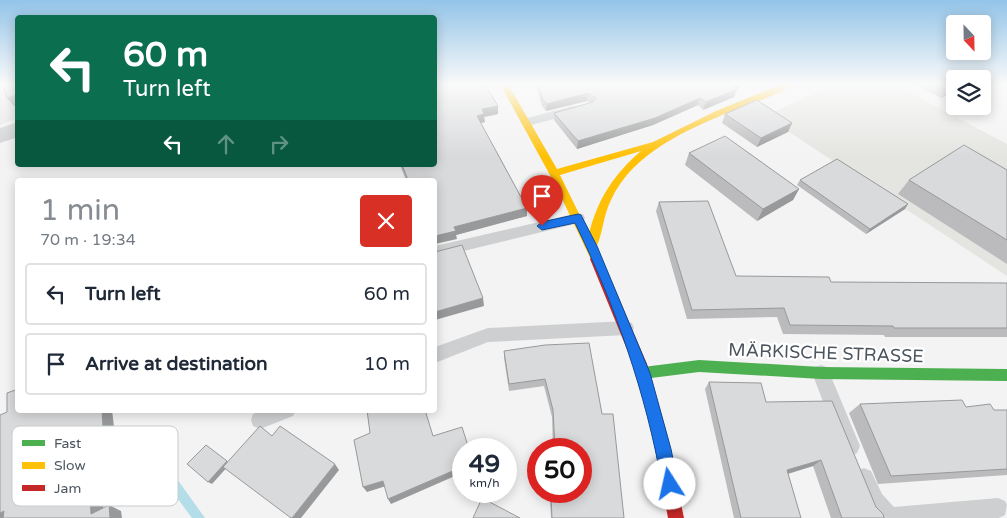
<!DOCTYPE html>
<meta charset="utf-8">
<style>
:root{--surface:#fff;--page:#f2f2f3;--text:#1f2937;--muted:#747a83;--line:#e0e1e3;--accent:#868c92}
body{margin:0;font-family:"Varela Round",sans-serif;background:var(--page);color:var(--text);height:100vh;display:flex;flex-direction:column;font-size:19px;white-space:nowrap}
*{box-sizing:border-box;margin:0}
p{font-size:16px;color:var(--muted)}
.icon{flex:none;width:28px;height:28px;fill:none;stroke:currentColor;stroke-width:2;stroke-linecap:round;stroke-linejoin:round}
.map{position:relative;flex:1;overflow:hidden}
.panel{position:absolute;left:15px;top:178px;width:422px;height:235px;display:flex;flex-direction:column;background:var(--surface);border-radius:5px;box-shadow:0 2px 12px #0003}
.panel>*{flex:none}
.guide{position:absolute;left:15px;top:15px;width:422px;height:152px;border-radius:5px;box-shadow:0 2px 12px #0003;background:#0b6e4f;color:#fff;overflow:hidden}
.needle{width:32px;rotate:158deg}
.tools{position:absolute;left:946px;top:15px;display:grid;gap:10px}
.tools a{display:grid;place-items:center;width:45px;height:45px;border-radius:5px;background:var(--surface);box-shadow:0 2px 12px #0003;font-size:25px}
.speed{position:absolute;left:452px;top:438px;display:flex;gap:10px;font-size:25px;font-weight:700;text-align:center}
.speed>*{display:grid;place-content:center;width:65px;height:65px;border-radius:50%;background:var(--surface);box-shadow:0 2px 12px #0003;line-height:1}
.speed small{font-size:12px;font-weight:400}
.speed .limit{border:8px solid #d22;background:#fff;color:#111}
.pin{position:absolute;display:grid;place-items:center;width:42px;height:42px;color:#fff;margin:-51px -21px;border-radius:50% 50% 50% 0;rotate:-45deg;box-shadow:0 0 5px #0007}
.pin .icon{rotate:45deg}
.me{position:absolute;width:55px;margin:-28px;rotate:350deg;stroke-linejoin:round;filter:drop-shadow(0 0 4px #0008)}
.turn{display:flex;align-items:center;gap:18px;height:105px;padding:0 25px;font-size:22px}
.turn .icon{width:65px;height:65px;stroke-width:2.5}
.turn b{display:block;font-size:35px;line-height:42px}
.lanes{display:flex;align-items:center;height:48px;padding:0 25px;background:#0003;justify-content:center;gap:25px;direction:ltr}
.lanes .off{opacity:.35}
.round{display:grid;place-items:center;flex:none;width:52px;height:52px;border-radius:5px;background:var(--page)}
.overview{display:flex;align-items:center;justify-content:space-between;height:85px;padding:0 25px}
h1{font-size:30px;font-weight:600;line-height:38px;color:var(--accent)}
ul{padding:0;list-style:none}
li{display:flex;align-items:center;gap:15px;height:62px;margin:0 10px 8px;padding:0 15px;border:2px solid var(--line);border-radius:5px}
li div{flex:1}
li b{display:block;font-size:19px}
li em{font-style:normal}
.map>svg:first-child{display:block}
</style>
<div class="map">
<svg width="1007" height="518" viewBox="0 0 1007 518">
<rect width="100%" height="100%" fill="#f3f3f3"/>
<path fill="#e4e4e1" d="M834 84H893L1007 144V276L765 116Z"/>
<path fill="#e5e4e4" d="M0 84H17V118L0 125Z"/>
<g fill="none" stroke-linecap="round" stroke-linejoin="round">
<path fill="#b3dde8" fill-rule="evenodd" d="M173 477 177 479 205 518H192L169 487 167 483 169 479Z"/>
<path fill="#cdcfd1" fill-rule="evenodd" d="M573 106 577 107 579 110 577 113 527 126 521 122 523 119Z
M578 213 583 214 585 218 583 222 435 258V246Z
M626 321 632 323 634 328 632 333 626 335 488 342 435 363V347L488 328Z
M821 365 827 367 860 446 857 453 850 456 843 453 812 373 815 367Z
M263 410H296L293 416 260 429 253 426 251 420 253 414Z
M864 468 871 471 882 494 894 507 998 498 1005 501 1007 505 1005 515 999 518H875L867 508 854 478 857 471Z"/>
<path fill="#cdcfd1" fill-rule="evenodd" d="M18 122V137L0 143V128Z"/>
<path fill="#4caf50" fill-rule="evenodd" d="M699 360 821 367 1007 369V381L821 379 699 372 643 379 638 377 636 373 638 369 643 367Z"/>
<path fill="#ffc107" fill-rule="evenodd" d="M500 84H508L557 169 653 142 716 111 782 84H793C782 94 749 104 734 110 687 130 633 152 611 200 603 216 603 233 596 248L602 259 600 262H592L556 186ZM641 151C614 174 597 200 589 234L560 175Z"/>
<path fill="#c62828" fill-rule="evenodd" d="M596 255 600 256 602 259 647 364 665 427 684 518H668L651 427 633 364 590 259 592 256Z"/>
</g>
<path fill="#bbbbbd" d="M435 84 498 106V114L484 117 485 122 481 123 527 216 456 235 457 239 435 180H406L400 165H435Z
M536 84H746L736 88 737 89 734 97 703 110 698 105 653 125 577 149 554 120V113L590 103 587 101 546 111 542 106Z
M914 84H955V91L941 98Z
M725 114 792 123 788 132 757 147 722 123Z
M689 153 799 189 793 200 757 221 685 165Z
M1007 170V264L898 194 909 180Z
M800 180 905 209 866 234 797 185Z
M659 202 736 276 831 282 1007 283V337H885L884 335 783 334 777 317 687 319 656 211Z
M504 351 602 414 624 518H551L550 501 551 496 556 497 555 491H581V449H553L552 417 544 386 509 391 504 358Z
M709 382 766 402 876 507 884 518H831L813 466 788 474 801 518H734L705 389Z
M860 404 966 407 994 410H1007V475L878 484 849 413Z"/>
<path fill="#98999a" d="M732 84H746L728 92 731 85Z
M955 86V91L941 98 948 90Z
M737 89 734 97 703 110 706 102Z
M588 93 587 101 546 111 547 104Z
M18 94V105L14 106 7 98Z
M700 98 698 105 653 125 577 149 578 141Z
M498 106V114L484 117 485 122 477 124V116L482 109Z
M792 123 788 132 757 147 761 138Z
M799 189 793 200 757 221 763 209Z
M908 204 905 209 866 234 870 229Z
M527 208V216L456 235 457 239 435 244V236L454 227Z
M483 298 484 306 435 320V312Z
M102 410H112L115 435 98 442 104 518 91 514 86 435Z
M821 460 813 466 780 476 787 470Z
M227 461 230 464 212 484 208 482Z
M335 464 339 470 301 518H292Z
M464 466V472L391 504 388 499Z
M383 481 386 486 367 492 363 487Z
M109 505 121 511 122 518H110Z
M4 511 17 518H0V513Z"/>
<path fill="#d9dadc" stroke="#98999a" d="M2 84H18V94L7 98Z
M435 84H485L498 106 482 109 484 114 477 116 527 208 454 227 456 231 435 236V180H408L402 165H435Z
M538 84H732L731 85 737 89 706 102 700 98 655 118 578 141 554 113 593 102 596 98 588 93 547 104 542 98Z
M936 84H955V86L948 90Z
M757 100 792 123 761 138 725 114Z
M725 136 799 189 763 209 689 153Z
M964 145 1007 170V240L909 180Z
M837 159 908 204 870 229 800 180Z
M708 201 736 276 829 277 831 282 1007 283V328H894L893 326 790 325 784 308 692 310 659 202Z
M462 245 483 298 435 312V252Z
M589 343 602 414H613L624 518H552L551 496 557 497V491H581V449H555L553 410 545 379 509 384 504 351 545 345Z
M709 382 761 383 766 402 832 401 876 507 883 514 884 518H842L821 460 787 470 801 518H741Z
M18 389V410H102L103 427 86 435 91 514 109 505 110 518H3L4 511 0 513V415L7 412V393Z
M962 400 966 407 990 404 994 410H1007V469L891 476 860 404Z
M367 410H425L433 436 462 427 469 449H464V466L388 499 383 481 363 487 354 440 370 433Z
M260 426 272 436 280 426 335 464 292 518H291L223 467Z
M206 445 227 461 208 482 187 464Z
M482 498 520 518H473Z"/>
<linearGradient id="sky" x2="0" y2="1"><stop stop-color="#93c4e8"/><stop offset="0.54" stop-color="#fafafa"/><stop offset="1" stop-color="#fafafa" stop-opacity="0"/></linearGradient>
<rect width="1007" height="156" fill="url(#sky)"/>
<path fill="#1a73e8" stroke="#114b97" d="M578 214 581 215 597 246 650 373 671 449 678 484 675 489 670 491 665 489 662 484C646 393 615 305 575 223L542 230 537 226 542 222Z"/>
<g text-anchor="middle" stroke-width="4.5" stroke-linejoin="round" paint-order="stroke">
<g font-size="18" fill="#4c555e" stroke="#fff">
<text transform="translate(826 353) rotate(2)" y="6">MÄRKISCHE STRASSE</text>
</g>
</g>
<rect x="12" y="426" width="166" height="80" rx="8" fill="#fff" stroke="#c9cccf" stroke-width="1"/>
<rect x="22" y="440" width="23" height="6" fill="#4caf50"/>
<rect x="22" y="462" width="23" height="7" fill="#ffc107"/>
<rect x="22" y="485" width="23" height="6" fill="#c62828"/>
<g font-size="14" fill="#4c555e">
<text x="54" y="448">Fast</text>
<text x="54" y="470">Slow</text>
<text x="54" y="493">Jam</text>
</g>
</svg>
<div class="tools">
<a><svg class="needle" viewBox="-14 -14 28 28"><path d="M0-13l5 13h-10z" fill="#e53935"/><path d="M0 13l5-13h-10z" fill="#747a83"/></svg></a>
<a><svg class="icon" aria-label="layers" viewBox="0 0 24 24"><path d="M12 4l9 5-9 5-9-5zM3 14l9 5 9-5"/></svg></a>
</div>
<div class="speed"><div>49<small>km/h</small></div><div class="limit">50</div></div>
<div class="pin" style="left:542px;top:226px;background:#d93025"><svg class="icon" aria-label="arrive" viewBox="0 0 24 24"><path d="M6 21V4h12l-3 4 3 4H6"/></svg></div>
<svg class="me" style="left:670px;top:484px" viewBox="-20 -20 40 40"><circle r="19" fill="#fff"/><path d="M0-13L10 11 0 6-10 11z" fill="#1a73e8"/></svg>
<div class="guide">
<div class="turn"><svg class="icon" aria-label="left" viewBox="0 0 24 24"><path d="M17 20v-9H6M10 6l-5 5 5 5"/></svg><div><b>60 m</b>Turn left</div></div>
<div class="lanes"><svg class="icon" aria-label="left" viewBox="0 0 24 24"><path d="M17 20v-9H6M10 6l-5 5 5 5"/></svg><svg class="icon off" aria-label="ahead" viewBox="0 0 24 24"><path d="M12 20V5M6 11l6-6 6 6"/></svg><svg class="icon off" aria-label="right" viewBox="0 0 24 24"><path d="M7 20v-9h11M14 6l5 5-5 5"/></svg></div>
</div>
<section class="panel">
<div class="overview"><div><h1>1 min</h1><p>70 m · 19:34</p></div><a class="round" style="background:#d93025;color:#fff"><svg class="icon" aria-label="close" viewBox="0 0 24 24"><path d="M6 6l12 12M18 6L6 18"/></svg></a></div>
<ul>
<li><svg class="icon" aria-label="left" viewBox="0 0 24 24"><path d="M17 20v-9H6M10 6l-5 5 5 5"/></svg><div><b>Turn left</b></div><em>60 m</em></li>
<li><svg class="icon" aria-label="arrive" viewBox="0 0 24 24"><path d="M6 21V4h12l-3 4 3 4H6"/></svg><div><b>Arrive at destination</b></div><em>10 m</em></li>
</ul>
</section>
</div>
